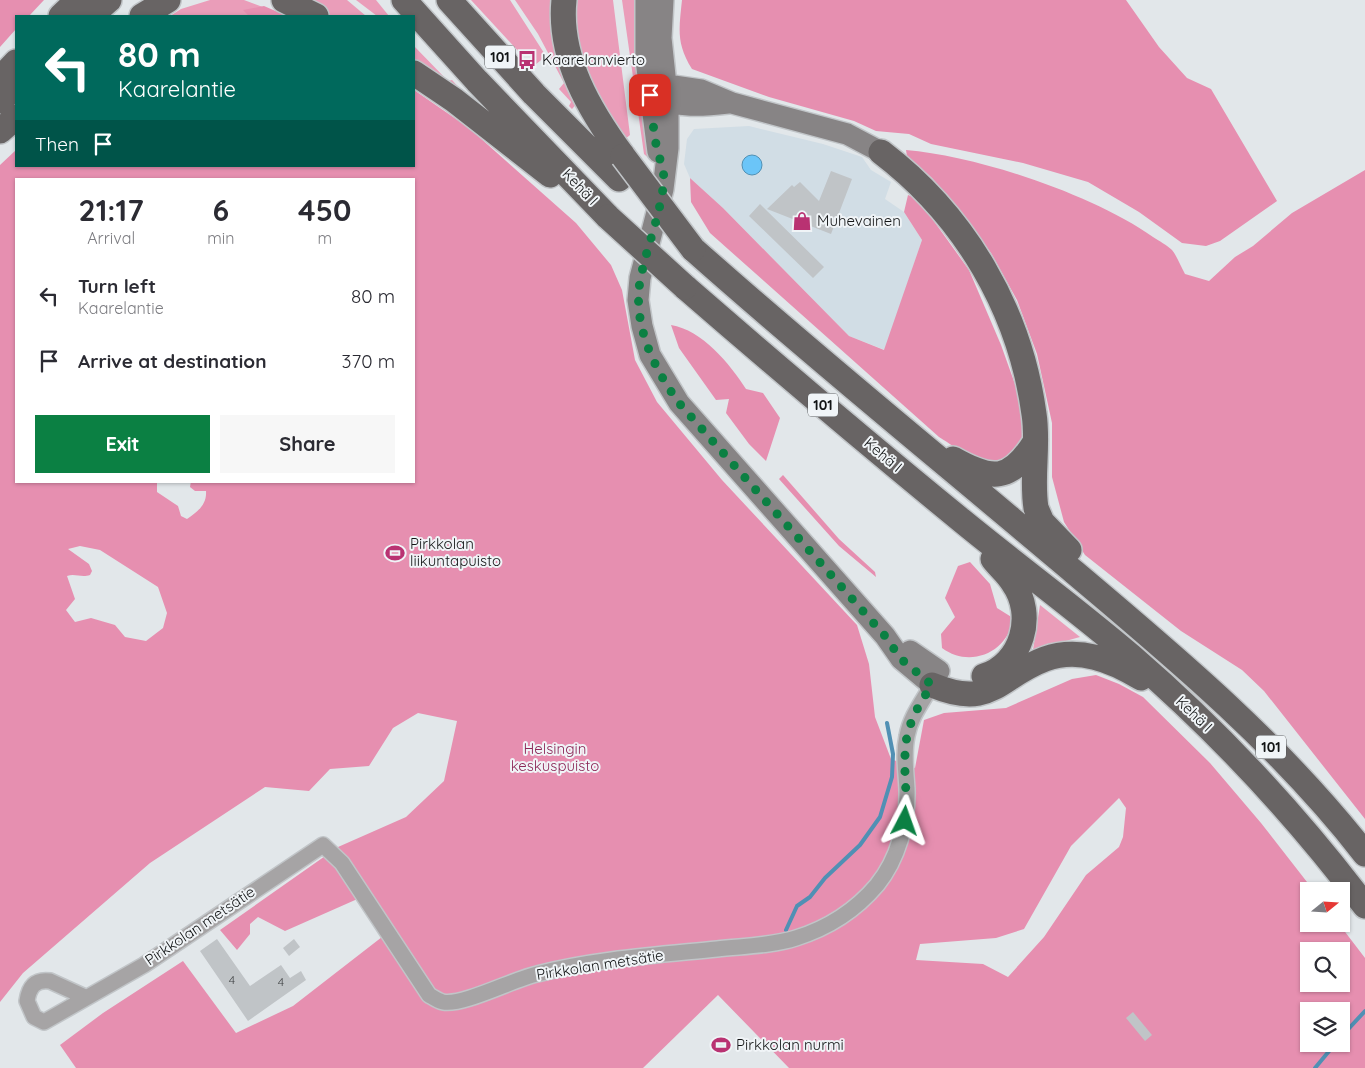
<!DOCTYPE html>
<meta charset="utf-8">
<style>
:root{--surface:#fff;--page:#f7f7f7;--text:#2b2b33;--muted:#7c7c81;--accent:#0b8043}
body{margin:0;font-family:Quicksand,sans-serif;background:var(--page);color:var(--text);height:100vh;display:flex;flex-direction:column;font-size:19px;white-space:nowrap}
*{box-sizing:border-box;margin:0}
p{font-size:16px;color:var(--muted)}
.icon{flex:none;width:28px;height:28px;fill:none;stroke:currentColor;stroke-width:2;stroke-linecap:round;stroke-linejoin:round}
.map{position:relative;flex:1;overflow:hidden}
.sheet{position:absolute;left:15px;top:178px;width:400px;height:305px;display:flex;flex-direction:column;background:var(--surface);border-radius:0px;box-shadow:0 1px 4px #0004}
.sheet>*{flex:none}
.guide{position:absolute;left:15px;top:15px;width:400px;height:152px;border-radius:0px;box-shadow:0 1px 4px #0004;background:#00695c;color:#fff;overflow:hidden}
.needle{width:32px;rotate:72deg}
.controls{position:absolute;left:1300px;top:882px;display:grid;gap:10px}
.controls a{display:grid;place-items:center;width:50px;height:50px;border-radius:0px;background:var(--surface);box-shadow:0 1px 4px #0004;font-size:25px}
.pin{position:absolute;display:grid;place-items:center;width:42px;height:42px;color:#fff;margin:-21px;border-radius:10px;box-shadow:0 2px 8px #0006}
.me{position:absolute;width:55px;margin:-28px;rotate:4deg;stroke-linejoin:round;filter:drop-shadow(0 0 4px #0008)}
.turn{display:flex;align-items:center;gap:18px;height:105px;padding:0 20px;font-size:22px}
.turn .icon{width:65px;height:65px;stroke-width:2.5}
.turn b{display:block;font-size:35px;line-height:42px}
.then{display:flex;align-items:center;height:48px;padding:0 20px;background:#0003;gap:10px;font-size:19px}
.eta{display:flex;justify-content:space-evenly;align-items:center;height:85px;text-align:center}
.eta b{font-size:30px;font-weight:700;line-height:35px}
.action{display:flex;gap:10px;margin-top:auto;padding:10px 20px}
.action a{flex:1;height:58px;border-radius:0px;background:var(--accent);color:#fff;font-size:20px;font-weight:700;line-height:58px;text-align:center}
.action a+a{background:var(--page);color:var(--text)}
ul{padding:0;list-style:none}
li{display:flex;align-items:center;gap:15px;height:65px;padding:0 20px}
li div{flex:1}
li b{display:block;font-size:19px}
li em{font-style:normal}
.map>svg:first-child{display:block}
</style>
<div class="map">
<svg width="1365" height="1068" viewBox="0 0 1365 1068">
<rect width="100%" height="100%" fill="#e2e7ea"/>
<path fill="#d1dde5" d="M749 126 823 144 862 157 871 170 891 182 885 199 904 212 922 240 885 350 849 336 723 208 690 178 684 164 687 139 694 129Z"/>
<path fill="#ea9db9" d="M210 0H244L287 16H170L181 9Z
M299 0H347L366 16H331Z
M356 0H376L389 16H377Z
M471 0H510L546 56 535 65V59L529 53H520Z
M515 0H555L579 101 572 109 569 106 571 102 559 89 564 83 538 34Z
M573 0H613L630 135 624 140 587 76 572 17Z
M622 0H640L637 32 654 163 644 154Z
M414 46 448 81 452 80 473 103 414 65Z
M1040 605 1080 637 1033 650Z"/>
<path fill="#e68fb0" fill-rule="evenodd" d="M0 0H44L29 16H16V29L0 47Z
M682 0H1126L1159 47 1187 78 1211 89 1277 201 1220 241 1206 246 1182 243 1139 212 1088 182 1023 163 931 144 909 134 876 131 854 121 769 97 692 69C676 43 679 29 682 0Z
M264 6 287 16H249L243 10Z
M414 90 469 128 576 223 611 265 622 290 635 360 657 402 722 480 857 625 869 664 875 717 891 759 915 768 924 720 944 713 1006 708 1072 679 1096 675 1119 684 1143 697 1210 763 1261 823 1314 891H1309V924H1339L1365 958V1068H789L718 995 643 1068H76L60 1045 103 1013 183 961 236 1033 293 1006 391 930 371 893 285 931 258 917 250 924V934L237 950 220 930 338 847 406 817 444 781 457 721 418 713 393 728 369 766 330 769 309 791 265 787 150 863 23 973 0 1002V165L16 150V166H414ZM16 179H414V481H191L190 487 195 491H206C207 505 197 512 187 519L181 516 178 506 157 492V481H16ZM80 546 100 550 158 587 167 613 163 628 146 641 125 637 115 625 91 618 75 622 66 610 75 599 67 576C75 573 81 578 90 575L92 571 89 564 68 549ZM1119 798 1126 808 1123 837 1119 847 1086 875 1044 937 1008 977 983 964 916 960 920 944 996 938 1024 929 1071 846ZM1309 951H1341V984H1309ZM1309 1011H1341V1044H1309Z
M906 150C979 156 1093 195 1153 237 1159 241 1167 245 1172 250 1177 256 1181 267 1185 274L1209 281 1235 257 1253 246 1292 213 1365 170V819L1264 691 1242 670 1181 631 1085 555 1064 522 1052 477V423L1037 354 1017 300 991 253 970 224 932 178 907 156Z
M690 178 723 208 849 336 884 350 922 240 904 212 908 195 918 199 969 270 1001 345 1016 387 1024 432 1020 452C983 471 971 457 939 437L710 233 691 202Z
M671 325C702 330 730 364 746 389L763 393 780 418 766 461 749 444 726 413 729 399 716 400 679 348Z
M783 475 839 539 875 572 876 577 839 546 779 479Z
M970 562 990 584 997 608 1013 618C1009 652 970 669 942 648L941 634 955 617 945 598 958 566Z"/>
<path fill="#6bc5f8" stroke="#5090b4" d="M742 165a10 10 0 1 1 20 0a10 10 0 1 1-20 0Z"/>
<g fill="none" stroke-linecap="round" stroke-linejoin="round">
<path stroke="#5090b4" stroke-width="4" d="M786 930 797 906 810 897 825 878 860 845 880 817 892 777 893 754 887 723
M1341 1037 1365 1011
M1315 1068 1335 1044"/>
</g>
<path fill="#c0c4c7" d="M831 171 852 179 831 234 767 209 792 185 794 187 800 182 819 201Z
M760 204 824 267 813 278 749 216Z
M217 939 250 986 281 965 290 978 301 971 306 980 248 1021 200 951Z
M294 939 300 947 289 956 283 948Z
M1133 1012 1152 1035 1145 1041 1126 1018Z"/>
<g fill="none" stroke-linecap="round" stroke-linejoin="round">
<g stroke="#c1c5c8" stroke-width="18">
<path id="minor" d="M85 997 50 981C35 979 29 987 27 1001L34 1017 44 1022 144 965 323 845 342 863 429 995C434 998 438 1001 443 1002 463 1006 514 979 537 974 595 959 657 955 717 949 743 946 771 946 796 938 828 928 855 911 877 885 898 859 908 823 907 789 906 771 903 754 907 736 911 714 925 699 935 679"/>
</g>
<g stroke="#c1c5c8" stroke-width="24">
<path id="secondary" d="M646 0V60L658 152
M663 0 661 38 668 104V148L663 189 640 278 638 300 642 326 650 355 679 403 885 636 901 659 932 685
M650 95 667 85 701 90 732 103 847 134 881 152
M655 97C678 108 703 106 728 103
M910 651 939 671"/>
</g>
<g stroke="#c1c5c8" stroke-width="28">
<path id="trunk" d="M284 0 316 16
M404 0 477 81 608 217
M449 0 534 94 619 179
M564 0C558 58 590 111 623 156
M61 16 78 0
M91 16 109 0
M142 16 168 0
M414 73 454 100 550 175
M0 79 16 62
M0 101 16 86
M0 131 16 117
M881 152C965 216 1020 310 1034 414 1039 445 1031 477 1036 508L1042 522 1069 550
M693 249C813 356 938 457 1061 561 1169 652 1278 742 1365 854
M685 287C776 366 868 444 961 520 1017 566 1076 609 1131 656 1218 731 1296 815 1365 906
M953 459C992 481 1010 482 1035 442
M984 676C1022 664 1036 615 1013 583 1008 574 999 567 993 559
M932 685C992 710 997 677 1045 659 1079 647 1112 660 1141 678"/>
</g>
<use href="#minor" stroke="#a6a4a5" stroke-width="15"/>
<use href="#secondary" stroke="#878485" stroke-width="21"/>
<use href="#trunk" stroke="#686464" stroke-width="25"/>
<g stroke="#c1c5c8" stroke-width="28" stroke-linecap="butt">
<path id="trunk-bridge" d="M623 156 693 249
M608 217 685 287"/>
</g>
<use href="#trunk-bridge" stroke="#686464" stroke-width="25"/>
</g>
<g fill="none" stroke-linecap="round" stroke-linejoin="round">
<path stroke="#0b8043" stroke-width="9" stroke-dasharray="0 16.2" d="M650 95C652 111 653 128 656 144 659 162 666 167 663 188 659 218 647 247 641 276 631 322 653 367 679 403L885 636 901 659 932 685C917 707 905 728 905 756 904 778 908 799 905 821"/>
</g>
<defs>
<g id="bus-bare" transform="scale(1.5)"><path d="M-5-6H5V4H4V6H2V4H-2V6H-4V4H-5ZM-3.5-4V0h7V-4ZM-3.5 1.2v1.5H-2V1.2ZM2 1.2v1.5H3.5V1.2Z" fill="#b93272" stroke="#f0f4f7" stroke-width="2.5" paint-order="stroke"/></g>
<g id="shop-bare" transform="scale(1.5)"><path d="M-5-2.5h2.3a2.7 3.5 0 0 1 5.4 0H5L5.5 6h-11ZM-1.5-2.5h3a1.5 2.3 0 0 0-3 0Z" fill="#b93272" stroke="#f0f4f7" stroke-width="2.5" paint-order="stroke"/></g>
<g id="stadium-bare" transform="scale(1.5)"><path d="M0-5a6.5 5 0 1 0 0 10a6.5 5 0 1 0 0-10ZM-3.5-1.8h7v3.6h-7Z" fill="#b93272" stroke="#f0f4f7" stroke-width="2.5" paint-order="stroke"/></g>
</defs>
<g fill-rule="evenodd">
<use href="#bus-bare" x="527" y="60"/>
<use href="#shop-bare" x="802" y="221"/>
<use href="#stadium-bare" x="395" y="553"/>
<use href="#stadium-bare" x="721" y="1045"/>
</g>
<g text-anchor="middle" stroke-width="4" stroke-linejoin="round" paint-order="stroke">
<g font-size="12" fill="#3e4042">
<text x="232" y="984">4</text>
<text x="281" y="986">4</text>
</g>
<g fill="#f0f4f7" stroke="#555759" stroke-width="1">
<rect x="485" y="45.5" width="30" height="23" rx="4"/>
<rect x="808" y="393.5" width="30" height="23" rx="4"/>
<rect x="1256" y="735.5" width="30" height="23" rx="4"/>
</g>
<g font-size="14" font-weight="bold" fill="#121415">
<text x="500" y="62">101</text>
<text x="823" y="410">101</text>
<text x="1271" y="752">101</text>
</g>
<g font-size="15" fill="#121415" stroke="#f0f4f7" text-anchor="start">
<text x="542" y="65">Kaarelanvierto</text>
<text x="817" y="226">Muhevainen</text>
<text x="410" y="549">Pirkkolan<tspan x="410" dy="17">liikuntapuisto</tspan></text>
<text x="736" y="1050">Pirkkolan nurmi</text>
</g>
<g font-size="15" fill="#121415" stroke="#f0f4f7">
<text transform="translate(580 187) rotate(46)" y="5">Kehä I</text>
<text transform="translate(883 455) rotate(40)" y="5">Kehä I</text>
<text transform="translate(1194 714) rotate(44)" y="5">Kehä I</text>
<text transform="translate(200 926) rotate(-34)" y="5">Pirkkolan metsätie</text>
<text transform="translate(600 965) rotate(-9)" y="5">Pirkkolan metsätie</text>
</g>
<g font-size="15" fill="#8c2757" stroke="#f0f4f7">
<text x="555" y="754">Helsingin<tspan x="555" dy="17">keskuspuisto</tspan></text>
</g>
</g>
</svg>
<div class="controls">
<a><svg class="needle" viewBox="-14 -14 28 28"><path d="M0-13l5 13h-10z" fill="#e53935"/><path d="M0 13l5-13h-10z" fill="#7c7c81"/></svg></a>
<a><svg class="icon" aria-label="search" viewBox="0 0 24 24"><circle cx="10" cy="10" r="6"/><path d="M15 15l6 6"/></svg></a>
<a><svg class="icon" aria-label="layers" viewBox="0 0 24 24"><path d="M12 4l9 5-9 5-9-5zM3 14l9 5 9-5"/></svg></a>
</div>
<div class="pin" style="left:650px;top:95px;background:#d93025"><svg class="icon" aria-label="arrive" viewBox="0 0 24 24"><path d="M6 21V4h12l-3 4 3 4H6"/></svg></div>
<svg class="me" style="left:905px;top:821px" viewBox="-20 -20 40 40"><path d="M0-17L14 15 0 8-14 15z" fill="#0b8043" stroke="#fff" stroke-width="4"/></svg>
<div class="guide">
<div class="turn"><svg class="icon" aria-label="left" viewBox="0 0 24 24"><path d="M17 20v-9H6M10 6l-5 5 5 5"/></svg><div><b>80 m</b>Kaarelantie</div></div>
<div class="then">Then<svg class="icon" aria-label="arrive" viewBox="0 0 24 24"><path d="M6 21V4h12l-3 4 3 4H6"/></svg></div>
</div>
<section class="sheet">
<div class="eta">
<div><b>21:17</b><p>Arrival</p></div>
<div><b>6</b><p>min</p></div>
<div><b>450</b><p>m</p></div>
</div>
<ul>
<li><svg class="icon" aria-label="left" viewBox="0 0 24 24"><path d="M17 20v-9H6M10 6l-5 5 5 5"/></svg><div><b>Turn left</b><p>Kaarelantie</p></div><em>80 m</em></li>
<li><svg class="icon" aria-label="arrive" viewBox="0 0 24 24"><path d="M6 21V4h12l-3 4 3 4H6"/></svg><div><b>Arrive at destination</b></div><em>370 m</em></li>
</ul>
<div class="action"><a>Exit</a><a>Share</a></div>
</section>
</div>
